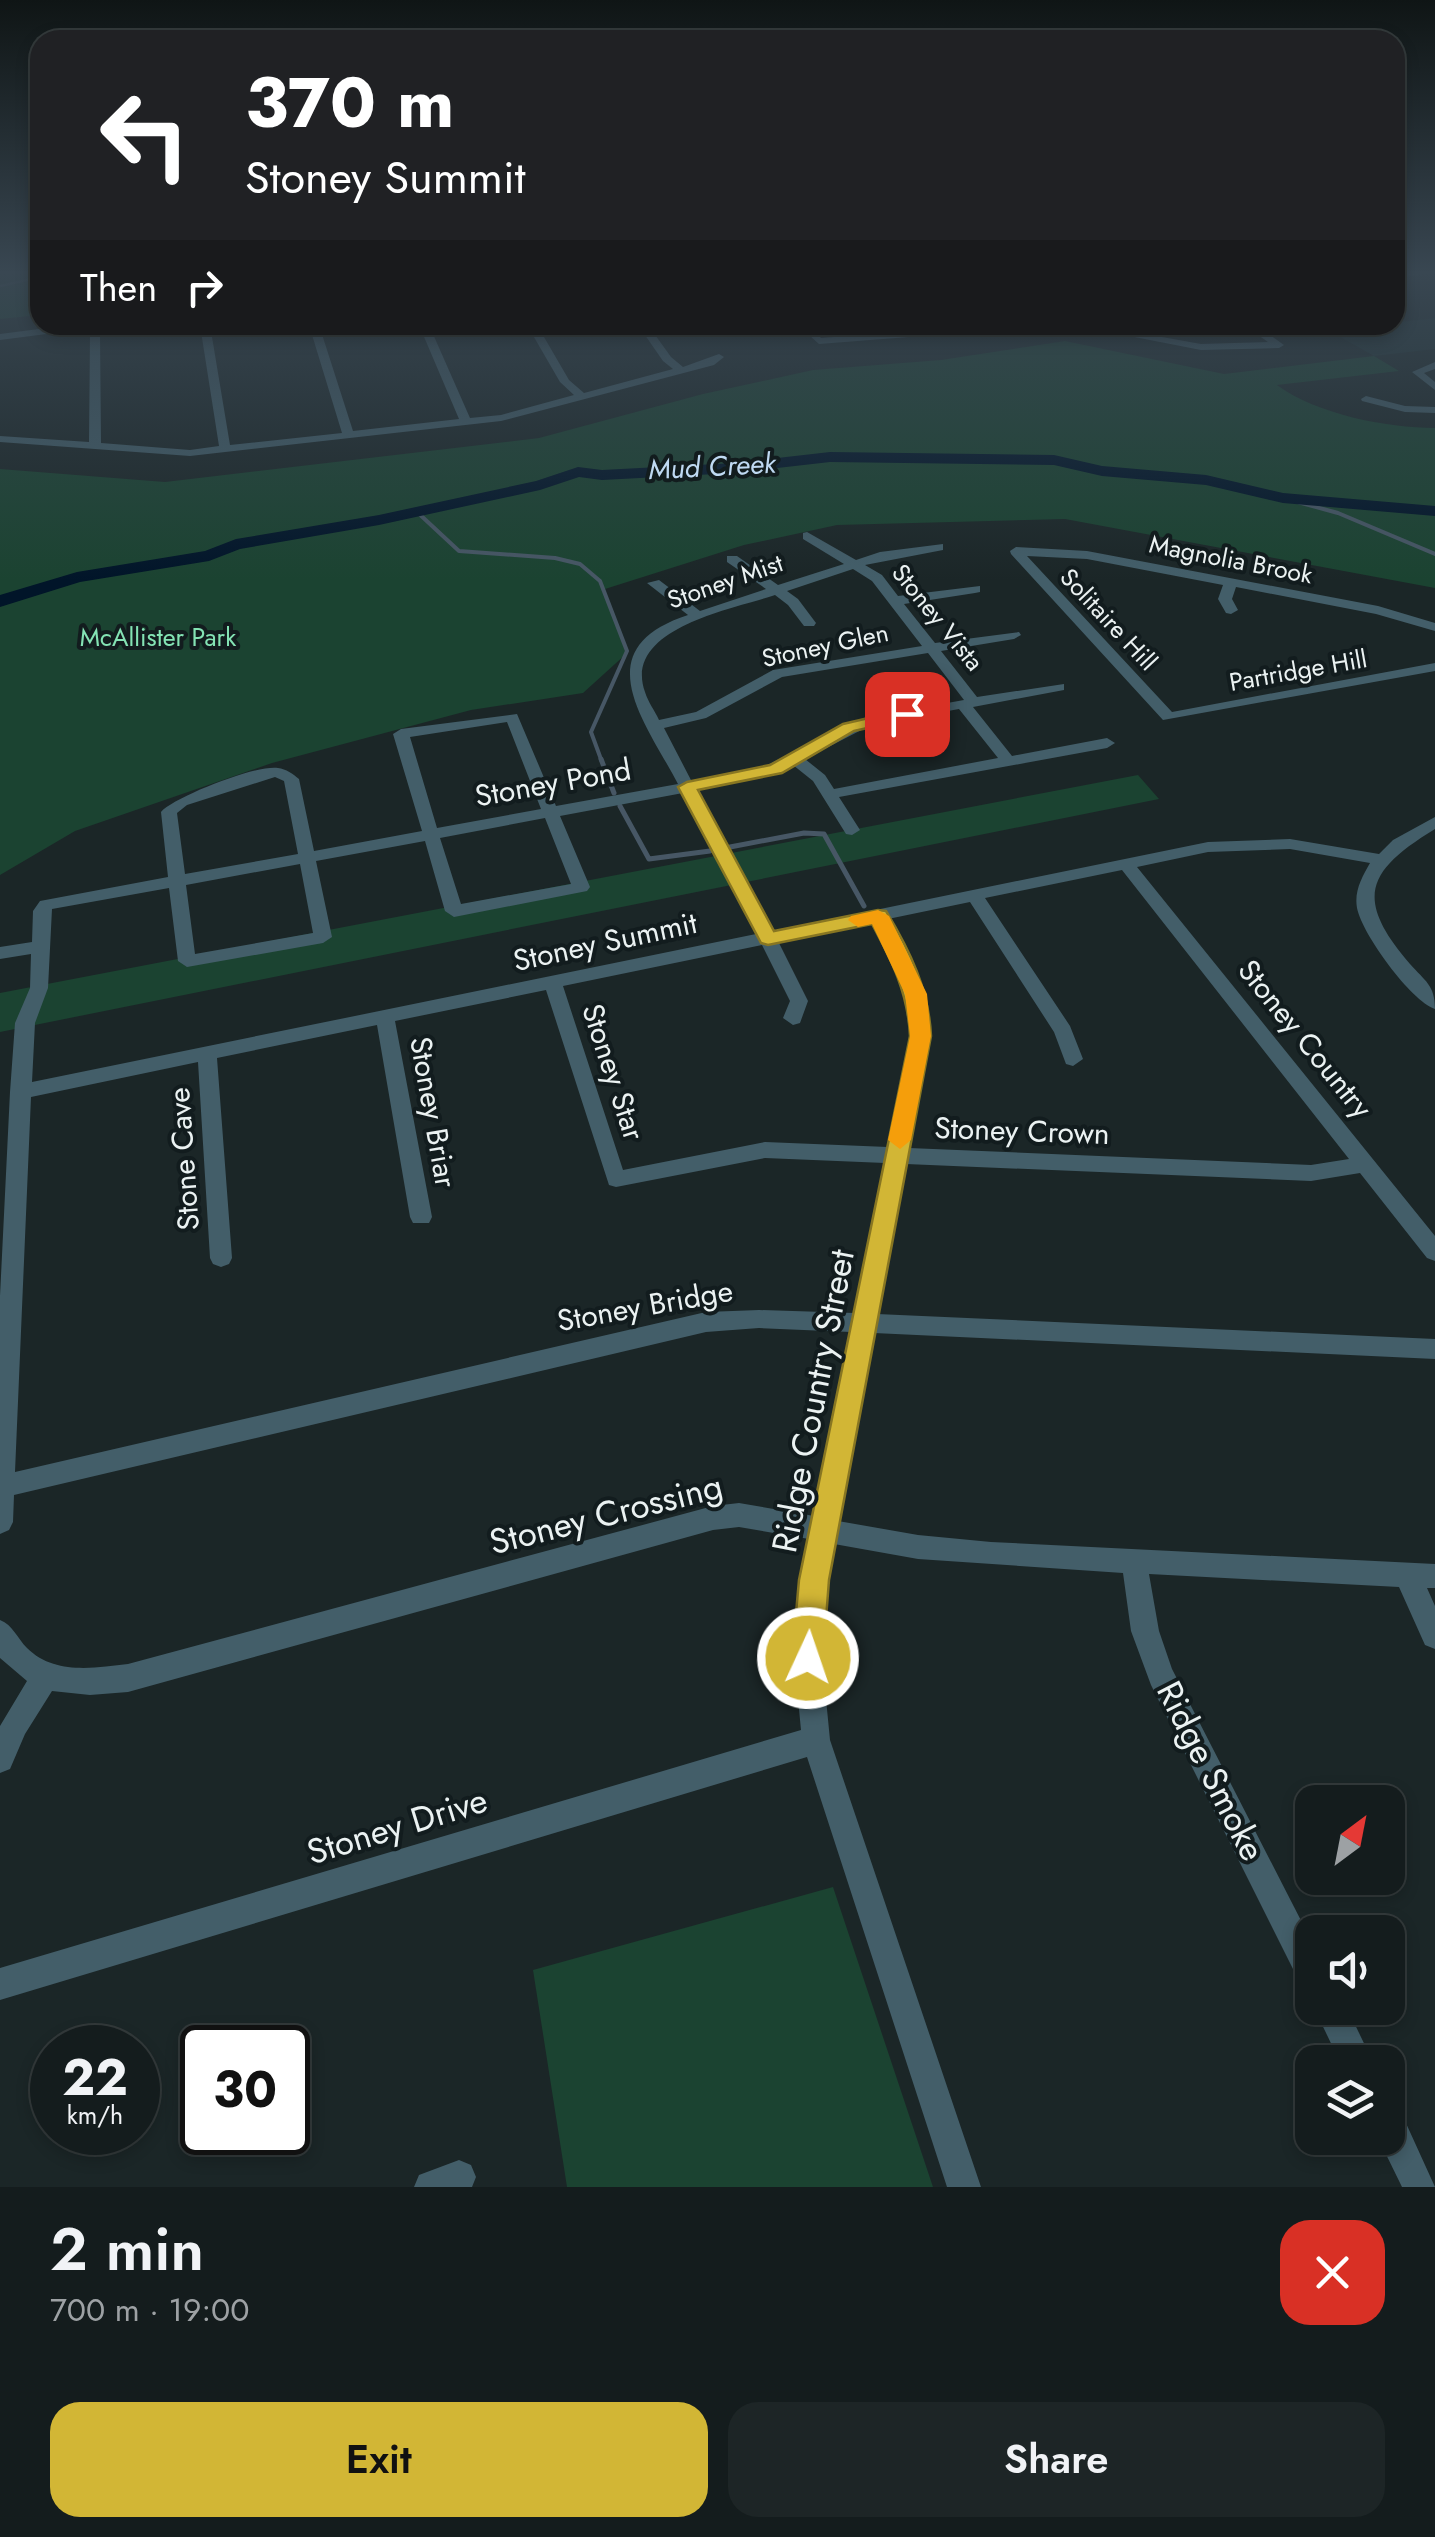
<!DOCTYPE html>
<meta charset="utf-8">
<style>
:root{--surface:#141c1d;--page:#1d2526;--text:#f1f3f6;--muted:#9da1a4;--line:#333a3b;--accent:#d2b635}
body{margin:0;font-family:Jost,sans-serif;background:var(--page);color:var(--text);height:100vh;display:flex;flex-direction:column;font-size:38px;white-space:nowrap}
*{box-sizing:border-box;margin:0}
p{font-size:32px;color:var(--muted)}
.icon{flex:none;width:55px;height:55px;fill:none;stroke:currentColor;stroke-width:2;stroke-linecap:round;stroke-linejoin:round}
.map{position:relative;height:2187px;overflow:hidden}
.side{display:flex;flex-direction:column;background:var(--surface);flex:1}
.side>*{flex:none}
.hud{position:absolute;left:30px;top:30px;width:1375px;height:305px;border-radius:30px;box-shadow:0 5px 15px #0003,0 0 0 2px var(--line);background:#202124;color:#fff;overflow:hidden}
.needle{width:65px;rotate:32deg}
.buttons{position:absolute;left:1295px;top:1785px;display:grid;gap:20px}
.buttons a{display:grid;place-items:center;width:110px;height:110px;border-radius:20px;background:var(--surface);box-shadow:0 5px 15px #0003,0 0 0 2px var(--line);font-size:50px}
.speed{position:absolute;left:30px;top:2025px;display:flex;gap:20px;font-size:50px;font-weight:700;text-align:center}
.speed>*{display:grid;place-content:center;width:130px;height:130px;border-radius:50%;background:var(--surface);box-shadow:0 5px 15px #0003,0 0 0 2px var(--line);line-height:1}
.speed small{font-size:25px;font-weight:400}
.speed .limit{border:5px solid #111;border-radius:15px;background:#fff;color:#111}
.pin{position:absolute;display:grid;place-items:center;width:85px;height:85px;color:#fff;margin:-42px;border-radius:20px;box-shadow:0 5px 15px #0006}
.me{position:absolute;width:110px;margin:-55px;rotate:3deg;stroke-linejoin:round;filter:drop-shadow(0 0 8px #0008)}
.turn{display:flex;align-items:center;gap:35px;height:210px;padding:0 50px;font-size:45px}
.turn .icon{width:130px;height:130px;stroke-width:2.5}
.turn b{display:block;font-size:70px;line-height:85px}
.then{display:flex;align-items:center;height:95px;padding:0 50px;background:#0003;gap:20px;font-size:38px}
.round{display:grid;place-items:center;flex:none;width:105px;height:105px;border-radius:30px;background:var(--page)}
.summary{display:flex;align-items:center;justify-content:space-between;height:170px;padding:0 50px}
h1{font-size:60px;font-weight:600;line-height:75px}
.cta{display:flex;gap:20px;margin-top:auto;padding:20px 50px}
.cta a{flex:1;height:115px;border-radius:30px;background:var(--accent);color:#111;font-size:40px;font-weight:600;line-height:115px;text-align:center}
.cta a+a{background:var(--page);color:var(--text)}
.map>svg:first-child{display:block}
</style>
<div class="map">
<svg width="1435" height="2187" viewBox="0 0 1435 2187">
<rect width="100%" height="100%" fill="#1b2627"/>
<path fill="#1e3133" d="M1435 318V349L1374 356 1328 330Z"/>
<path fill="#1b4331" d="M0 273H40V315L0 319Z
M1065 341 1224 374 1374 356 1399 371 1277 385C1316 414 1387 428 1435 428V588L1065 519 837 525 744 545 605 589 626 654 583 693 471 710 272 763 75 831 0 875V469L165 482 539 438 703 394 813 370 941 360Z
M1138 775 1159 799 0 1032V993Z
M833 1887 933 2187H567L533 1970Z"/>
<g fill="none" stroke-linecap="round" stroke-linejoin="round">
<path stroke="#475765" stroke-width="2.5" d="M0 286 40 277"/>
<path stroke="#475765" stroke-width="4" d="M1283 498 1338 513 1435 554
M416 511 459 551 555 558 580 564 600 581 627 651 591 732 602 762"/>
<path stroke="#475765" stroke-width="5" d="M601 759 614 793
M620 806 649 859 710 851
M730 847 804 833 824 834 864 906"/>
<path fill="#011529" fill-rule="evenodd" d="M830 452 1054 455 1102 466 1206 475 1283 493 1435 506V516L1283 503 1206 485 1102 476 1054 465 830 462 735 473 602 480 579 477 540 490 379 525 240 549 209 561 80 582 0 607V595L77 572 205 551 236 539 379 515 536 481 578 467 602 470 735 463Z"/>
<path fill="#435e69" fill-rule="evenodd" d="M1395 273H1427L1395 279Z
M70 325H98L95 327 100 333 101 443 190 450 219 446 200 325H210L230 445 342 433 309 325H319L353 431 459 419 419 325H429L470 418 501 415 574 395 560 382 527 325H537L569 380 584 393 673 369 663 361 638 325H648L671 357 683 367 719 354 724 357 714 365 501 421 190 456 0 442V436L89 442 90 334 85 329 0 340V334Z
M798 325H809L821 338 986 325H1029L1024 328 819 344Z
M1073 325H1095L1201 344 1268 342 1244 325H1256L1284 345 1279 348 1201 350Z
M1435 362V369L1424 373 1435 382V390L1412 372Z
M1366 396 1405 406 1435 407V413L1405 412 1362 401 1361 399Z
M807 532 856 560 880 552 943 544V550L865 565 882 575 898 596 980 586V592L975 593 904 604 935 643 1019 632 1021 635 1014 639 941 651 977 697 1064 684V690L973 707 1012 756 1107 738 1115 743 1107 748 839 797 860 830 852 835 846 834 813 781 793 765 761 778 697 790 773 931 1208 842 1290 839 1379 854 1393 840 1435 817V829C1366 871 1354 899 1410 964 1425 981 1435 985 1435 1009 1411 1001 1362 934 1357 908 1354 891 1362 877 1370 863L1290 849 1208 852 1137 867 1435 1236V1261L1427 1258 1360 1173 1311 1181 906 1164 877 1314 1435 1339V1359L874 1333 838 1521 918 1535 991 1542 1435 1564V1588H1427L1435 1606V1649L1425 1645 1399 1587 1149 1574 1159 1631 1172 1669 1312 1942V1990L1301 1985 1151 1685 1131 1631 1123 1573 918 1559 834 1544 827 1580 822 1658 830 1740 981 2187H947L807 1757 0 2000V1968L801 1730 794 1658 801 1580 809 1539 739 1527 713 1530 128 1692 90 1695 52 1691 25 1734 10 1769 0 1773V1726L27 1681 0 1658V1620C13 1625 17 1638 27 1648 54 1675 94 1668 128 1664L713 1506 739 1503 814 1516 851 1332 759 1328 706 1332 14 1495 13 1522 9 1530 0 1534V1296L10 1092 15 1023 30 988 31 954 0 959V947L32 942 33 911 40 901 168 877 161 812C174 797 258 764 278 768 286 769 293 774 299 779L314 851 422 831 393 734 401 729 517 714 556 806 678 784C645 721 584 649 688 615L647 583 659 580 700 611 766 589 727 562V556H737L778 585 844 564 803 539V533ZM853 569 872 581 922 646 773 670 696 712 659 720C655 711 648 702 645 692 622 628 734 609 775 595L788 605 804 626H814L816 623 798 599 787 591ZM928 653 964 700 863 718 765 766 692 782 664 728 706 718 782 677ZM959 709 998 758 834 789 825 775 805 759 871 725ZM507 722 541 809 437 828 410 737ZM275 777 284 781 298 854 185 874 177 813 187 805ZM683 793 756 934 32 1082 35 1023 48 988 52 909 169 888 178 961 187 967 323 943 332 937 316 861 425 841 445 911 454 917 587 891 590 887 560 816ZM545 818 571 884 461 904 440 838ZM300 864 313 933 195 954 186 885ZM1122 870 1349 1159 1311 1165 909 1148 930 1037 919 976 888 919 970 902 1054 1032 1066 1064 1073 1066 1083 1059 1070 1026 985 898ZM872 922 901 976 910 1037 888 1147 765 1142 623 1170 563 986 762 945 790 1001 783 1018 793 1025 800 1023 808 1001 778 941ZM546 990 609 1185 616 1187 765 1158 885 1163 855 1313 759 1310 706 1312 15 1472 31 1097 198 1062 210 1258 213 1264 221 1267 229 1264 232 1258 217 1058 377 1025 410 1217 413 1223H429L432 1217 395 1021Z
M1016 547 1087 551 1378 606 1435 623V631L1376 614 1236 587 1232 599 1238 610 1231 614 1226 613 1218 599 1223 585 1087 559 1027 556 1172 712 1435 663V671L1163 720 1011 554 1010 551Z
M1314 2008H1347L1373 2062H1340Z
M1388 2105 1400 2110 1435 2187H1402L1378 2138H1388Z
M459 2160 471 2165 476 2177 472 2187H414L419 2175Z"/>
</g>
<linearGradient id="sky" x2="0" y2="1"><stop stop-color="#0f1515"/><stop offset="0.47" stop-color="#394752"/><stop offset="1" stop-color="#394752" stop-opacity="0"/></linearGradient>
<rect width="1435" height="580" fill="url(#sky)"/>
<path fill="#d2b635" stroke="#887622" stroke-width="2.5" d="M907 709 915 714 913 718 854 731 782 773 698 790 774 931 878 910 886 911C910 951 929 990 931 1036L829 1580 823 1658 819 1668 808 1673 796 1668 792 1658 799 1580 910 1036C908 993 892 961 872 924L768 945 761 943 678 787 687 782 770 765 843 724Z"/>
<path fill="#f59e0b" d="M878 910 889 916 927 994 931 1036 911 1140 900 1149 888 1140 910 1036 905 994 872 924 858 927 848 920 851 916Z"/>
<g text-anchor="middle" stroke-width="8" stroke-linejoin="round" paint-order="stroke">
<g font-size="25" fill="#ebf2f2" stroke="#121c1e">
<text transform="translate(1231 559) rotate(11)" y="9">Magnolia Brook</text>
<text transform="translate(725 581) rotate(-19)" y="9">Stoney Mist</text>
<text transform="translate(938 617) rotate(51)" y="9">Stoney Vista</text>
<text transform="translate(1109 619) rotate(47)" y="9">Solitaire Hill</text>
<text transform="translate(825 645) rotate(-12)" y="9">Stoney Glen</text>
<text transform="translate(1298 670) rotate(-10)" y="9">Partridge Hill</text>
</g>
<g font-size="25" fill="#84e3b4" stroke="#121c1e">
<text x="158" y="646">McAllister Park</text>
</g>
<g font-size="28" font-style="italic" fill="#bfd9f2" stroke="#121c1e">
<text transform="translate(712 466) rotate(-3)" y="10">Mud Creek</text>
</g>
<g font-size="30" fill="#ebf2f2" stroke="#121c1e">
<text transform="translate(553 783) rotate(-10)" y="10">Stoney Pond</text>
<text transform="translate(605 942) rotate(-12)" y="10">Stoney Summit</text>
<text transform="translate(1305 1039) rotate(51)" y="10">Stoney Country</text>
<text transform="translate(613 1072) rotate(72)" y="10">Stoney Star</text>
<text transform="translate(433 1112) rotate(80)" y="10">Stoney Briar</text>
<text transform="translate(1022 1131) rotate(2)" y="10">Stoney Crown</text>
<text transform="translate(184 1159) rotate(-94)" y="10">Stone Cave</text>
<text transform="translate(645 1306) rotate(-10)" y="10">Stoney Bridge</text>
</g>
<g font-size="35" fill="#ebf2f2" stroke="#121c1e">
<text transform="translate(813 1401) rotate(-79)" y="12">Ridge Country Street</text>
<text transform="translate(606 1514) rotate(-14)" y="12">Stoney Crossing</text>
<text transform="translate(1211 1771) rotate(63)" y="12">Ridge Smoke</text>
<text transform="translate(397 1826) rotate(-17)" y="12">Stoney Drive</text>
</g>
</g>
</svg>
<div class="buttons">
<a><svg class="needle" viewBox="-14 -14 28 28"><path d="M0-13l5 13h-10z" fill="#e53935"/><path d="M0 13l5-13h-10z" fill="#9da1a4"/></svg></a>
<a><svg class="icon" aria-label="sound" viewBox="0 0 24 24"><path d="M4 9h4l5-4v14l-5-4H4zM17 9q2 3 0 6"/></svg></a>
<a><svg class="icon" aria-label="layers" viewBox="0 0 24 24"><path d="M12 4l9 5-9 5-9-5zM3 14l9 5 9-5"/></svg></a>
</div>
<div class="speed"><div>22<small>km/h</small></div><div class="limit">30</div></div>
<div class="pin" style="left:907px;top:714px;background:#d93025"><svg class="icon" aria-label="arrive" viewBox="0 0 24 24"><path d="M6 21V4h12l-3 4 3 4H6"/></svg></div>
<svg class="me" style="left:808px;top:1658px" viewBox="-20 -20 40 40"><circle r="17" fill="#d2b635" stroke="#fff" stroke-width="3"/><path d="M0-11L8 9 0 5-8 9z" fill="#fff"/></svg>
<div class="hud">
<div class="turn"><svg class="icon" aria-label="left" viewBox="0 0 24 24"><path d="M17 20v-9H6M10 6l-5 5 5 5"/></svg><div><b>370 m</b>Stoney Summit</div></div>
<div class="then">Then<svg class="icon" aria-label="right" viewBox="0 0 24 24"><path d="M7 20v-9h11M14 6l5 5-5 5"/></svg></div>
</div>
</div>
<section class="side">
<div class="summary"><div><h1>2 min</h1><p>700 m · 19:00</p></div><a class="round" style="background:#d93025;color:#fff"><svg class="icon" aria-label="close" viewBox="0 0 24 24"><path d="M6 6l12 12M18 6L6 18"/></svg></a></div>
<div class="cta"><a>Exit</a><a>Share</a></div>
</section>
